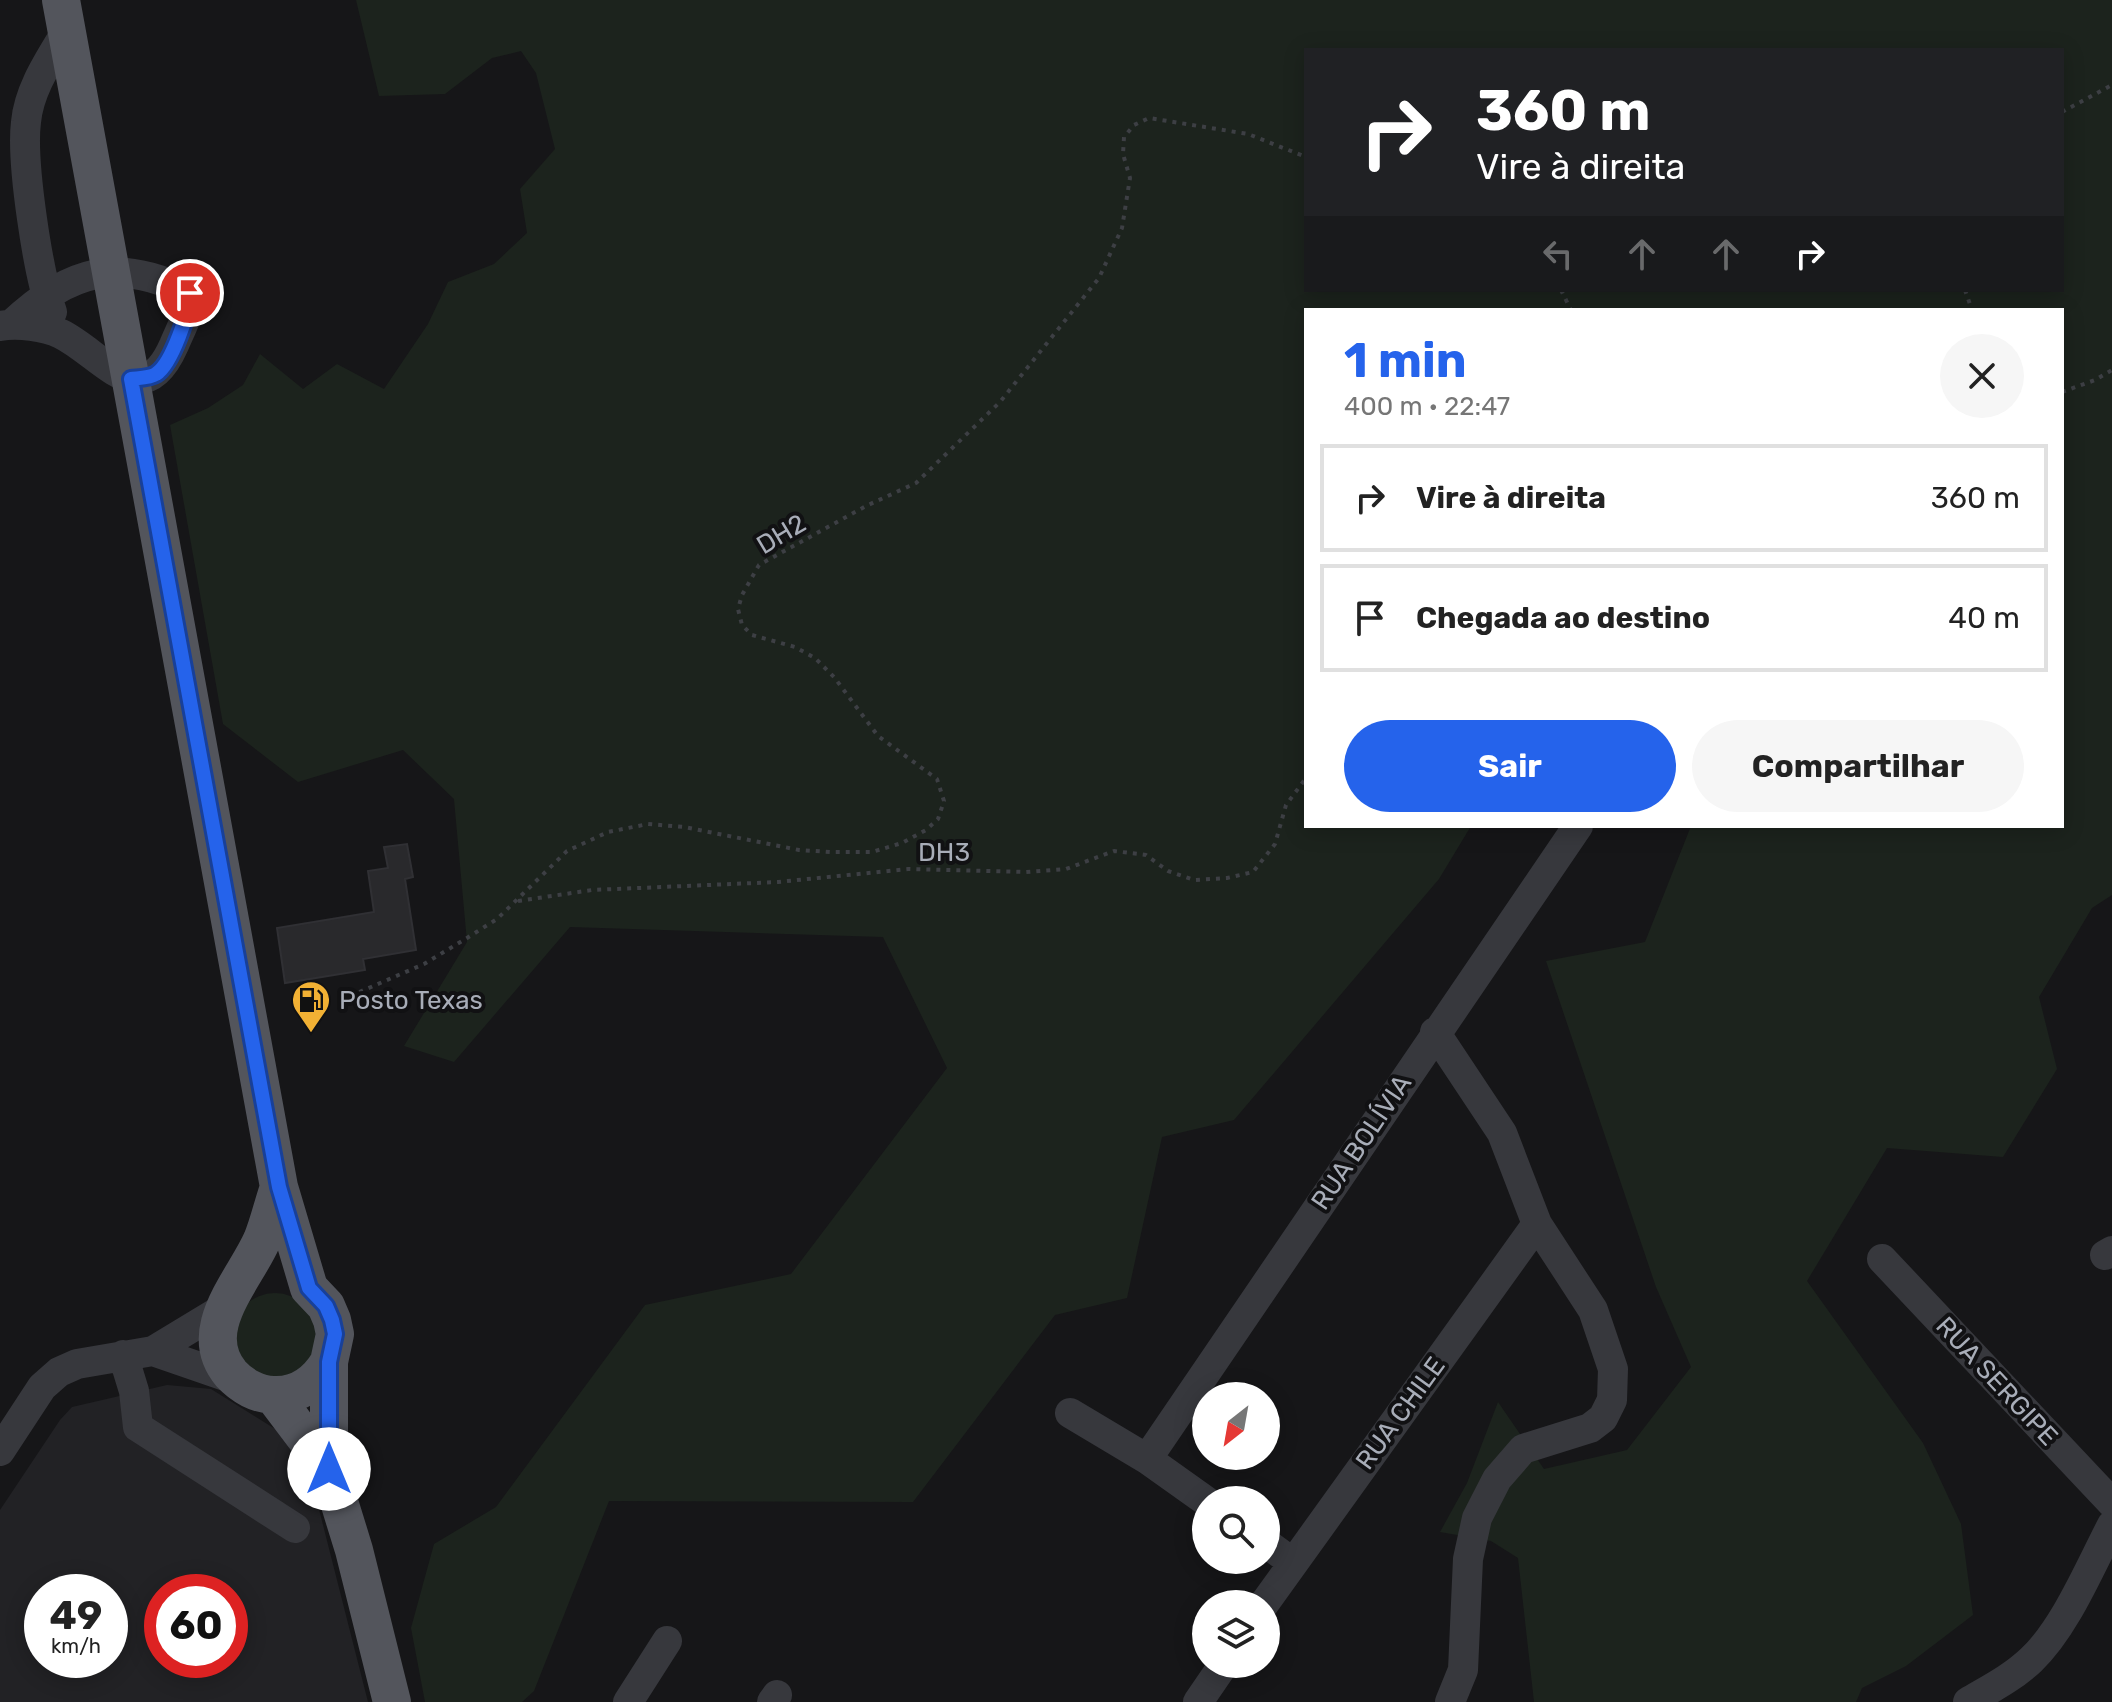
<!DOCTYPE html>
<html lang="pt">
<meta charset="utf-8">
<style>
:root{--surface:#fff;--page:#f6f6f6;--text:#222;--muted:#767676;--line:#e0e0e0;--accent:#2563eb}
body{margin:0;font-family:Rubik,sans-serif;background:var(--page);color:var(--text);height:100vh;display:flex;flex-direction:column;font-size:30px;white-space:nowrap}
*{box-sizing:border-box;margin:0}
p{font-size:26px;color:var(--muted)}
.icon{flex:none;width:44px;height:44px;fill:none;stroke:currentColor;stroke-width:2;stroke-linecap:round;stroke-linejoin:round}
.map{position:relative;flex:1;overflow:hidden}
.side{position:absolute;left:1304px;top:308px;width:760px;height:520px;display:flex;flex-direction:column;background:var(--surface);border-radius:0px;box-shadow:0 4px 20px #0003}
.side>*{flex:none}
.hud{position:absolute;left:1304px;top:48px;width:760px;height:244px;border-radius:0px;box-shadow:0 4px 20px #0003;background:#202124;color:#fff;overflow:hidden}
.needle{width:52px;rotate:211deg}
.buttons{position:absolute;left:1192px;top:1382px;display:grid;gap:16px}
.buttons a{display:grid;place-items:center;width:88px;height:88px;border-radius:50%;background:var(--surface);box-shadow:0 4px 20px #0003;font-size:40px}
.speed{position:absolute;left:24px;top:1574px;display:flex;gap:16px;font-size:40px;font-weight:700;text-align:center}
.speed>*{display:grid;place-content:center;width:104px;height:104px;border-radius:50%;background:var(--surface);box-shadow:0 4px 20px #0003;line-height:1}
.speed small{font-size:20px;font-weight:400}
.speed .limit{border:12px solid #d22;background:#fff;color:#111}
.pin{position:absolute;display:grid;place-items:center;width:68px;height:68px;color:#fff;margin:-34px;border:4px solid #fff;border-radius:50%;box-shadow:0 2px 8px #0007}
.me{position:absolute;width:88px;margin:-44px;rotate:0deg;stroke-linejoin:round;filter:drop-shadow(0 0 6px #0008)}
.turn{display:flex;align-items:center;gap:28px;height:168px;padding:0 40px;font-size:36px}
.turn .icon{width:104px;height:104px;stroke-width:2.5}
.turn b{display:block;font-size:56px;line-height:68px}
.lanes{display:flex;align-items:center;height:76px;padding:0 40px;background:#0003;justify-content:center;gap:40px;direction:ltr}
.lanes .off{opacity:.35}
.round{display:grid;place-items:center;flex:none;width:84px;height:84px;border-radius:42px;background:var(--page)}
.headline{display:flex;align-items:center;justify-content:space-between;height:136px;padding:0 40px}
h1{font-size:48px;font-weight:700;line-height:60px;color:var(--accent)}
.cta{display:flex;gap:16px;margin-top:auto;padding:16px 40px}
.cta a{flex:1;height:92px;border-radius:48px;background:var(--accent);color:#fff;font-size:32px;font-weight:700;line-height:92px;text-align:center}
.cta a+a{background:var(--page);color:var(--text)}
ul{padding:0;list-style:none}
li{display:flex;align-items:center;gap:24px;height:108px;margin:0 16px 12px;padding:0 24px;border:4px solid var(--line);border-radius:0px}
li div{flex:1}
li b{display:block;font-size:30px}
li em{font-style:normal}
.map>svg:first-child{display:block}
</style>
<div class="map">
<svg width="2112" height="1702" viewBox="0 0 2112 1702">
<rect width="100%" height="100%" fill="#161618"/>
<path fill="#222225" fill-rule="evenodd" d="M167 1385 211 1389 288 1437 308 1466 368 1702H0V1510L60 1420 72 1407ZM42 1592H110V1660H42ZM162 1592H230V1660H162Z"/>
<path fill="#1c231d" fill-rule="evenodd" d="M356 0H2112V895L2092 908 2039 997 2057 1069 2003 1157 1887 1148 1807 1281 1923 1443 1961 1524 1973 1615 1906 1666 1862 1688 1856 1702H1534L1518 1558 1491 1541 1440 1532 1467 1483 1498 1402 1544 1469 1627 1450 1691 1367 1656 1287 1546 961 1645 942 1691 826H2062V310H1306V826H1471L1439 879 1234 1120 1162 1137 1127 1298 1055 1315 913 1502 609 1501 534 1691 522 1702H425L411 1628 434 1544 496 1507 645 1305 791 1274 947 1068 883 937 570 927 454 1062 404 1046 467 942 454 799 403 750 298 782 223 724 170 425 208 408 243 385 260 354 303 389 337 364 384 389 428 324 448 282 494 264 527 233 520 189 555 149 536 73 521 51 492 58 445 94 379 96ZM1306 50H2062V290H1306Z
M233 1335a42 42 0 1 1 84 0a42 42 0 1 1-84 0Z"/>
<path fill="#29292c" stroke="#303034" stroke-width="2" d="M407 844 413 877 405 879 416 950 363 959 365 970 285 983 277 928 374 912 368 871 388 868 384 847Z"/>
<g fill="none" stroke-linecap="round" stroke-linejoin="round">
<path stroke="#3d3f44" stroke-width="4" stroke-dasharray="4 6" stroke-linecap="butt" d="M2062 112 2112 85
M1561 290 1571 310
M1965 290 1972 310
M2062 392 2095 380 2112 370
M518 901 592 890 778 882 908 869 1026 872 1066 869 1114 851 1146 855 1168 871 1194 880 1227 878 1253 872 1275 844 1286 805 1306 778
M341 1000 424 964 467 938 497 919 567 851 608 832 648 824 684 827 799 850 830 852H872L902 843 926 830 938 819 944 801 937 779 878 736 834 677 815 658 795 647 752 635 742 625 738 609 742 595 759 565 866 506 916 483 1000 402 1099 278 1122 228 1130 178 1123 154 1124 137 1134 125 1149 118 1248 134 1306 157"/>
<path stroke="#37383d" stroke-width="30" d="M52 312C38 274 21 162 26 122 29 89 50 59 66 32
M0 326C17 323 45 326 61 334 102 354 142 418 174 345 181 328 191 312 190 293 118 256 69 270 12 324
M1435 1032 1502 1133 1537 1224 1593 1310 1613 1369 1612 1400 1603 1418 1590 1428 1523 1449 1497 1479 1477 1518 1468 1559 1463 1670 1450 1702
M2105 1255 2112 1251
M1882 1259 2112 1503
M153 1351 237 1380
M123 1355 134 1391 138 1427 295 1528
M1070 1413 1147 1459 1206 1501
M0 1451 42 1387 59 1372 77 1364 153 1351 224 1308
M1147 1459 1578 826
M1266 1543 1292 1562
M1264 1604 1537 1224
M628 1702 667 1641
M772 1702 777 1695
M1198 1702 1224 1664
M1968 1702C1990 1689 2012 1678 2031 1660 2065 1628 2090 1567 2112 1525"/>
<path stroke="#53555c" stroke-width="38" d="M61 0 279 1187 309 1288 326 1306 332 1320 335 1334 329 1362V1469L354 1550 392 1702
M279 1187C273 1204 269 1223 262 1240 244 1281 194 1330 231 1374 242 1386 258 1395 274 1395 299 1396 317 1382 329 1362
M273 1395 329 1469"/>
</g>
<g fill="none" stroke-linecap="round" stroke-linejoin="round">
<g stroke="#184099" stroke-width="20">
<path id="route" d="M190 293C190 310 172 364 156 374 150 378 138 378 131 379L279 1187 309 1288 326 1306 332 1320 335 1334 329 1362V1469"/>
</g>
<use href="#route" stroke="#2563eb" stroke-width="14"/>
</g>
<defs>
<g id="fuel-pin" transform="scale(2)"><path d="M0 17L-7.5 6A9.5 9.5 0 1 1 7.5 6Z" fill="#f2b134" stroke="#111113"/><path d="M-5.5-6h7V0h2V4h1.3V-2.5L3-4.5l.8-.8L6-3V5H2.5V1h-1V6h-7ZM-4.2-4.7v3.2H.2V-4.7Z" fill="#111"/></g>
</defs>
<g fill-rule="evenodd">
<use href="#fuel-pin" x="311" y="1000"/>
</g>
<g text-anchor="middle" stroke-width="8" stroke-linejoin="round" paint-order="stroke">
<g font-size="26" fill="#a8adb8" stroke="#111113">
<text transform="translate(781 534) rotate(-31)" y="9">DH2</text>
<text x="944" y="861">DH3</text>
<text transform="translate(1361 1142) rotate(-56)" y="9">RUA BOLÍVIA</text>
<text transform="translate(1997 1381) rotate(47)" y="9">RUA SERGIPE</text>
<text transform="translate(1400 1413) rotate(-54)" y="9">RUA CHILE</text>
</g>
<g font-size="26" fill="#a8adb8" stroke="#111113" text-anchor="start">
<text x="339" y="1009">Posto Texas</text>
</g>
</g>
</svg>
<div class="buttons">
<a><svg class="needle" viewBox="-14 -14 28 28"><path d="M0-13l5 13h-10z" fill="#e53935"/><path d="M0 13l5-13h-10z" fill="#767676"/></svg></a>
<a><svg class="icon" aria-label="search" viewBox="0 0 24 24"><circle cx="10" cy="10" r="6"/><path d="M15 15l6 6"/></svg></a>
<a><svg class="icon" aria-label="layers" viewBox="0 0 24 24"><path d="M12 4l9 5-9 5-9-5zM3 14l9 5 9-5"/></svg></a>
</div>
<div class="speed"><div>49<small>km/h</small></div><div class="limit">60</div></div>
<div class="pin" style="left:190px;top:293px;background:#d93025"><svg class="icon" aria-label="arrive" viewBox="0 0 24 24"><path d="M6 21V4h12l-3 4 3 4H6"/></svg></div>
<svg class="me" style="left:329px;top:1469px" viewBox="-20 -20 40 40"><circle r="19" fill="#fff"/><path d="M0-13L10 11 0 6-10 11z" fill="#2563eb"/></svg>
<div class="hud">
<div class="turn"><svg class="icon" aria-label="right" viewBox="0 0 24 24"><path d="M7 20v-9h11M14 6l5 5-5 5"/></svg><div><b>360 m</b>Vire à direita</div></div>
<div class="lanes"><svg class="icon off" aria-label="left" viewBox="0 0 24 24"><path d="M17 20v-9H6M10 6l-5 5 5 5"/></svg><svg class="icon off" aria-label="ahead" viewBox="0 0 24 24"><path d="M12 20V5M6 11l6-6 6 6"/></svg><svg class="icon off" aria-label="ahead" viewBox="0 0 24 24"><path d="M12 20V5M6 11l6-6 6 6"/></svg><svg class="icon" aria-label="right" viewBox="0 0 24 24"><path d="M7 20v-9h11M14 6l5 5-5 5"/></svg></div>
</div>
<section class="side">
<div class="headline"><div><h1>1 min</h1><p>400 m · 22:47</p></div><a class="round"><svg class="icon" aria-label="close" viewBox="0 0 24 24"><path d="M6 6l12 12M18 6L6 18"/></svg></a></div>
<ul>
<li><svg class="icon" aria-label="right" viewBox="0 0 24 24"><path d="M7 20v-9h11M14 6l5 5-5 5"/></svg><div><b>Vire à direita</b></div><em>360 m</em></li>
<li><svg class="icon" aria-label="arrive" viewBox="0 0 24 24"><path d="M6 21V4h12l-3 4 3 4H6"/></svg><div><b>Chegada ao destino</b></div><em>40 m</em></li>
</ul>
<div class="cta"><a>Sair</a><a>Compartilhar</a></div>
</section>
</div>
